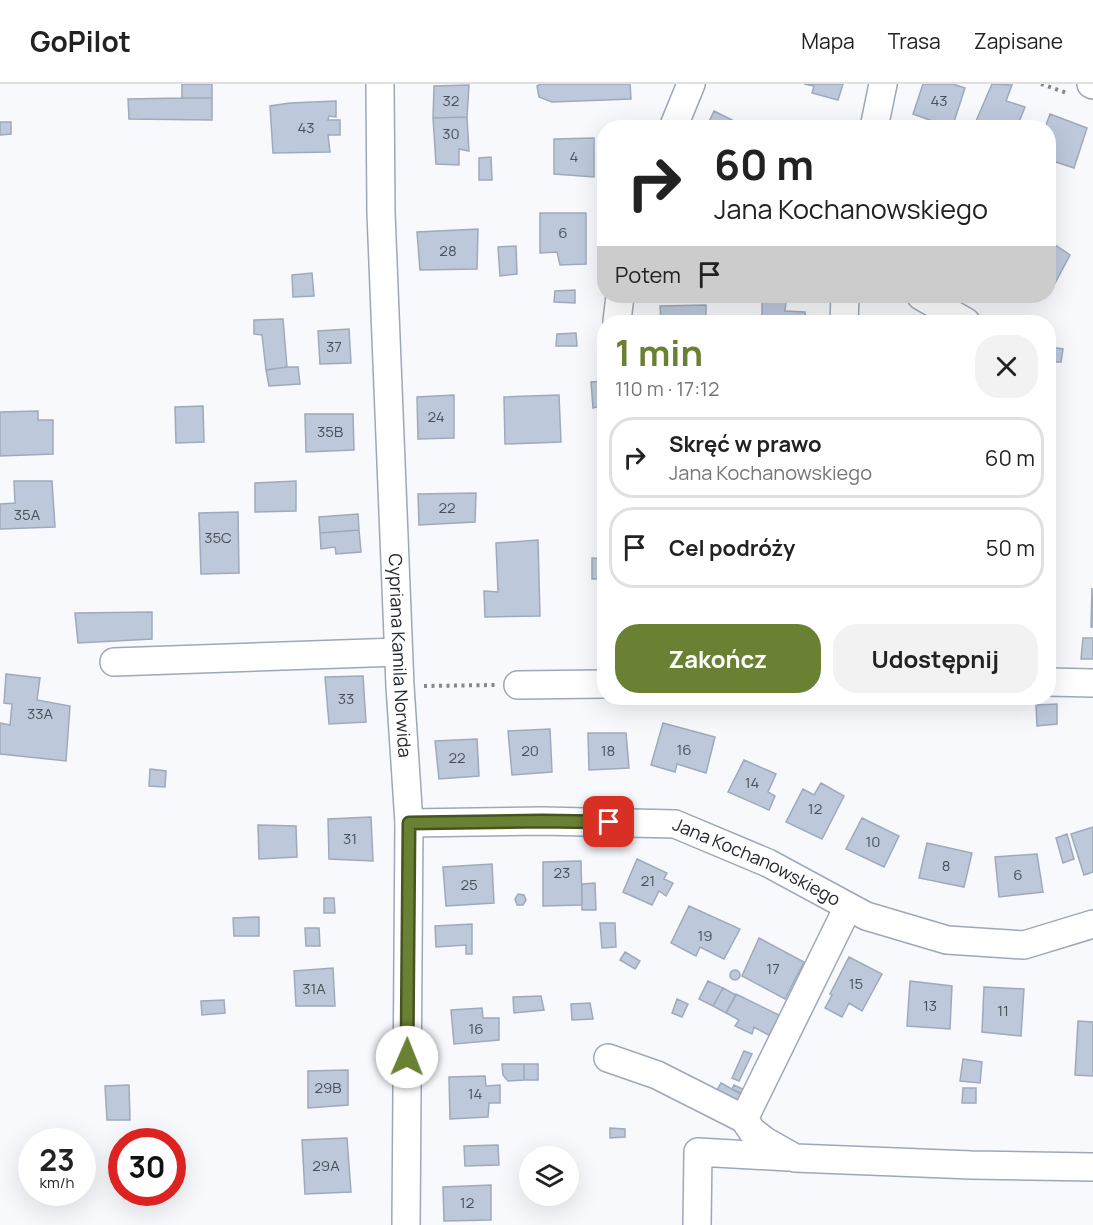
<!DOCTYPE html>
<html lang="pl">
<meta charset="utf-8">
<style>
:root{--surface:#fff;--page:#f2f2f2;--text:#222;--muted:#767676;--line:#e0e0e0;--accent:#6a8133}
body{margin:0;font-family:Manrope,sans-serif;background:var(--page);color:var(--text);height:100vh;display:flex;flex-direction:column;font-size:22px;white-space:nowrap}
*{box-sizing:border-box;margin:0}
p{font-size:20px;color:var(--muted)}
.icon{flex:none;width:33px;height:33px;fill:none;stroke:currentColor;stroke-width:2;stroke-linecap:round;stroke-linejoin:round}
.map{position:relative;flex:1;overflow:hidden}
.sheet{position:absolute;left:597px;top:231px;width:459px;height:390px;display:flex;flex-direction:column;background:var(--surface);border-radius:24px;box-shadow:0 6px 24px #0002}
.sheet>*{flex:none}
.banner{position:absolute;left:597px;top:36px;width:459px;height:183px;border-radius:24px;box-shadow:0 6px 24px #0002;background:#fff;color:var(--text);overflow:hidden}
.buttons{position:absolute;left:519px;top:1062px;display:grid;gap:12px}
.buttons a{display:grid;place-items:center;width:60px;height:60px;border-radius:50%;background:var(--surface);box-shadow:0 6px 24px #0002;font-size:30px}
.speed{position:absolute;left:18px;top:1044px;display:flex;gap:12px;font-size:30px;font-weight:700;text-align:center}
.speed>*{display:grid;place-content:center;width:78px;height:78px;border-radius:50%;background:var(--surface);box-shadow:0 6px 24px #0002;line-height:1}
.speed small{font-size:15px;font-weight:400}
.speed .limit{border:9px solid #d22;background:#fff;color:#111}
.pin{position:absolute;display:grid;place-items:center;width:51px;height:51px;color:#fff;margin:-26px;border-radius:12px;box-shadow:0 3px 9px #0006}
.me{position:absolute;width:66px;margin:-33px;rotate:1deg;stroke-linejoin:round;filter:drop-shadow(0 0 4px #0008)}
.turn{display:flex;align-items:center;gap:21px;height:126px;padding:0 18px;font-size:27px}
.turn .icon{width:78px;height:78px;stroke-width:2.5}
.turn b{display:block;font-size:42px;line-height:51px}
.then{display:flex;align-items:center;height:57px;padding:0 18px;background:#0003;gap:12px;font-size:22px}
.round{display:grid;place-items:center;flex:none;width:63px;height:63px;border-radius:24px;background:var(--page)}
.headline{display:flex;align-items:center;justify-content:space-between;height:102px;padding:0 18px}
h1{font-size:36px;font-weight:700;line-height:45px;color:var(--accent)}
.action{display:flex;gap:12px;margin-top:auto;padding:12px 18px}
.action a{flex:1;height:69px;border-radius:24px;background:var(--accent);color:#fff;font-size:24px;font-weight:700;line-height:69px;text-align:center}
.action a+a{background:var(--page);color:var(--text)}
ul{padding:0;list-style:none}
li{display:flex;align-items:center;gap:18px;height:81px;margin:0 12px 9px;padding:0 6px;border:3px solid var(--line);border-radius:24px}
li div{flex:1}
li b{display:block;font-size:22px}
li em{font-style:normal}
header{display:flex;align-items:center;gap:36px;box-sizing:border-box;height:84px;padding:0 30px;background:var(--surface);border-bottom:2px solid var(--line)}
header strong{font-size:28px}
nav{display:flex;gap:33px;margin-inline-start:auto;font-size:21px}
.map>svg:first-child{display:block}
</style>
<header>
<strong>GoPilot</strong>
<nav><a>Mapa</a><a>Trasa</a><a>Zapisane</a></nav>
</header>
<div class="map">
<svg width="1093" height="1141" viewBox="0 0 1093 1141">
<rect width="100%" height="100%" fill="#f7f9fd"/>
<path fill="#bdc9db" stroke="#9eaabb" stroke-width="1.5" d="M182 0H212V14H182Z
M541 0H630L631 15 552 18 539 13 537 2Z
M804 0H843L838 16 812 9 814 2Z
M923 0H953L965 4 952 44 913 30Z
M992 0 1012 1 1006 17 1025 23 1019 38 1028 41 1026 44H973Z
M469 1 467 33 433 34 434 2Z
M182 14H212V36L129 35 128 15Z
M336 17V33L329 32 328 36H340V51H328L330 68 273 69 270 22 290 19Z
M714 27 748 44H706Z
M1050 30 1087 44 1074 84 1056 78 1052 88 1048 87V44H1045Z
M467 33 469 67 459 65V81L436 80 433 34Z
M0 38H11V50L0 51Z
M594 54V93L554 90V55Z
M491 73 492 96H479V74Z
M540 129H586V180L560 181 557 168 540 169Z
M478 145 477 185 420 186 417 148Z
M1048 156 1070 171 1053 203 1048 201Z
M516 162 517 190 500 192 498 163Z
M312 189 314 212 293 213 292 191Z
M575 206V219L554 218 555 207Z
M762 218H786L785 227 805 228 806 238H762Z
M706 221V238H661L660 222Z
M283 235 287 283 266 286 262 251 254 250V236Z
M349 245 351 279 320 280 318 247Z
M1048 246H1051L1050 263 1063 265 1061 278H1049L1048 281Z
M576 249 577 262H556L557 250Z
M287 283H298L300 300 269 302 266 286Z
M604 297V321L593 324 591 298Z
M454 311V354L418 355 417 313Z
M559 311 561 358 505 360 504 313Z
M1048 315H1051L1049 351H1048Z
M203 322 204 358 176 359 175 323Z
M38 327V336H53V370L0 372V328Z
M305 330H353L354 366 306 368Z
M601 396H604V412H602Z
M14 397H52L55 443 0 445V420L15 419Z
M296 397V427L255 428V399Z
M476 409 475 438 419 441 418 410Z
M238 428 239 489 201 490 199 429Z
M358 430 359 446 320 449 319 433Z
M359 446 361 468 336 470 335 463 321 465 320 449Z
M538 456 540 532 485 533 484 507 498 508 496 459Z
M592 474 604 475V495H592Z
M1092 504 1093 543H1091Z
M152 528V555L78 559 75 529Z
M1083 554H1093V575H1081Z
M6 590 40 594 37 616 70 622 66 677 0 670V639L10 641 12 620 4 619Z
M363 592 366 638 329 640 325 593Z
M1057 620V640L1037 642 1036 621Z
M663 639 715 653 706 689 677 680 675 688 651 681Z
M550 645 552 688 512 691 508 647Z
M588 649H626L629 684 589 686Z
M477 655 479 692 439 695 435 657Z
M744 676 776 690 768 708 775 712 769 726 728 708Z
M150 685 166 687 165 703 149 702Z
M821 699 844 712 822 755 786 738 803 705 814 711Z
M371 733 373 777 329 775 328 735Z
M862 734 899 752 884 783 846 765Z
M258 741 296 742 297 773 259 775Z
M1093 743V788L1084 791 1071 750Z
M1067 750 1074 775 1063 779 1056 754Z
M927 759 972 769 964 803 919 794Z
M1037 770 1043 808 999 813 995 773Z
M637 775 667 789 664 795 673 799 666 812 659 807 652 821 623 808Z
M581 777 582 821 543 822V778Z
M492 780 494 819 446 822 443 783Z
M595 799 596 826H582V800Z
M518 810 524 811 526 816 523 821H517L515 815Z
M324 814H334L335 829H324Z
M689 822 740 845 724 875 700 863 696 872 671 859Z
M259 833V852H234L233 834Z
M600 839H615L616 863 602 864Z
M472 840V870H466V861L436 863 435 842Z
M305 844H319L320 862H306Z
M759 854 804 878 785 915 742 892Z
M625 868 640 877 635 885 620 876Z
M849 873 882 890 862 927 849 919 842 933 825 924 832 911 830 910Z
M333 884 335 922H296L294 887Z
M730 891a5 5 0 1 1 10 0a5 5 0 1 1-10 0Z
M708 897 723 904 713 922 699 915Z
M910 897 952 902 950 945 907 942Z
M984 903 1024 905 1021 952 982 948Z
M723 904 736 911 726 929 713 922Z
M736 910 789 936 779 957 754 943 752 950 735 942 739 936 726 929Z
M541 912 544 926 514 929 513 913Z
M677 915 688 920 682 933 672 929Z
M224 916 225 929 202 931 201 917Z
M590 919 593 935 572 936 571 920Z
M482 924 483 934H499V956L454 960 451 926Z
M1078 937 1093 938V992L1075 991Z
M744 967 752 970 739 997 732 994Z
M963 975 982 978 980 999 960 997Z
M502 980H524V996L508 997 503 991Z
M524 980H538V996H524Z
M348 986V1021L308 1024V987Z
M485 992 486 1002 500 1001V1019H489L488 1033 450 1035 449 993Z
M721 999 748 1014 743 1024 715 1010Z
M129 1001 130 1036H107L105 1002Z
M734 1001 745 1006 743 1010 732 1005Z
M963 1004H976V1019H962Z
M610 1044 625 1045V1053L610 1054Z
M347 1054 351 1108 305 1110 302 1056Z
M498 1061 499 1081 465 1082 464 1062Z
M491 1101V1136L444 1137 443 1103Z"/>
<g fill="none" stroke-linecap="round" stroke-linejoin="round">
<g stroke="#9ca8b9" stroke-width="30">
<g id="minor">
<path id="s1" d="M380 0 381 129 400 602 409 739 406 1141"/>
<path d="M1091 0 1093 1"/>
<path d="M673 44 691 0"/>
<path d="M874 44 883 0"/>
<path d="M921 212 966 238"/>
<path d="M617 237 620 212"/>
<path d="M844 238 845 212"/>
<path d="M114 578 398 568"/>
<path d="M1048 598 1093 599"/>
<path d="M518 601 604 600"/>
<path id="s2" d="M409 739 542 737 675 740 768 779 866 832 947 856 1024 861 1093 840"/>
<path d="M848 823 744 1035 752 1047 765 1057 795 1074 971 1081 1093 1083"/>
<path d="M608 974 657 991 744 1035"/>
<path d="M697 1141 698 1068 788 1073"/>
</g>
</g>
<path stroke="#84878d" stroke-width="4" stroke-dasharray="3 4.5" stroke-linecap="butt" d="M1041 0 1067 9
M424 602 495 601
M620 619 920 614"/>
<use href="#minor" stroke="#fff" stroke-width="27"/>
</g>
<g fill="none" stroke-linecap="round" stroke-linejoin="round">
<g stroke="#455421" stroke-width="15">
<path id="route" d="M407 973 409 739 542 737 609 738"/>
</g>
<use href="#route" stroke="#6a8133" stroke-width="10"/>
</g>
<g text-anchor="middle" stroke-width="5" stroke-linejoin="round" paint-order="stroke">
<g font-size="15" fill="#4a505a">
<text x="451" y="22">32</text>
<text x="939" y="22">43</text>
<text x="306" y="49">43</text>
<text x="451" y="55">30</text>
<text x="574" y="78">4</text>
<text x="563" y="154">6</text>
<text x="448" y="172">28</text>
<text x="334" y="268">37</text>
<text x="436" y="338">24</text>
<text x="330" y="353">35B</text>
<text x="447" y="429">22</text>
<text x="27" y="436">35A</text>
<text x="218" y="459">35C</text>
<text x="346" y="620">33</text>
<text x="40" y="635">33A</text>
<text x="684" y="671">16</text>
<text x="530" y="672">20</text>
<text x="608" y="672">18</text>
<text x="457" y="679">22</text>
<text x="752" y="704">14</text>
<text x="815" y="730">12</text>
<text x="350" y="760">31</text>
<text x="873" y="763">10</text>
<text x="946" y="787">8</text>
<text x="562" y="794">23</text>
<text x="1018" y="796">6</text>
<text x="648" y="802">21</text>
<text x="469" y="806">25</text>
<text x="705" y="857">19</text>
<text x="773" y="890">17</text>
<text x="856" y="905">15</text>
<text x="314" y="910">31A</text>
<text x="930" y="927">13</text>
<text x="1003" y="932">11</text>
<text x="476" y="950">16</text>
<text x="328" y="1009">29B</text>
<text x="475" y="1015">14</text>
<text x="326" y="1087">29A</text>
<text x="467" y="1124">12</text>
</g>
<g font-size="18" fill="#24282f" stroke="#f7f9fd">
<text dy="6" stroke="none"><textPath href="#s1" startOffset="572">Cypriana Kamila Norwida</textPath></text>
<text dy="6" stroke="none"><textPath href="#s2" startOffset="356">Jana Kochanowskiego</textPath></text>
</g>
</g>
</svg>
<div class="buttons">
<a><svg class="icon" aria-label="layers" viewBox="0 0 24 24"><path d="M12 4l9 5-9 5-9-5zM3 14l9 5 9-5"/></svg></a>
</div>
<div class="speed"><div>23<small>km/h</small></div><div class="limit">30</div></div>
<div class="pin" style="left:609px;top:738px;background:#d93025"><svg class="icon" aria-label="arrive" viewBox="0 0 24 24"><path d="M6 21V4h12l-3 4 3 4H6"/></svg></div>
<svg class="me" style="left:407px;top:973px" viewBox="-20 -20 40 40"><circle r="19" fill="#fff"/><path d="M0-13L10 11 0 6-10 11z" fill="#6a8133"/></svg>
<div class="banner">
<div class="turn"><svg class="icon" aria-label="right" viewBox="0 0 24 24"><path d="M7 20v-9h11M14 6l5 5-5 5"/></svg><div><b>60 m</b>Jana Kochanowskiego</div></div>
<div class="then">Potem<svg class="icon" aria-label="arrive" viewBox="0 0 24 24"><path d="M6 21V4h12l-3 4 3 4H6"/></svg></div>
</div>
<section class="sheet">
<div class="headline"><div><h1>1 min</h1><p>110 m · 17:12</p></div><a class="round"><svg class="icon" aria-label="close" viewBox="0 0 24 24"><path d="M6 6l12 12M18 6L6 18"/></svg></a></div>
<ul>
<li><svg class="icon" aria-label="right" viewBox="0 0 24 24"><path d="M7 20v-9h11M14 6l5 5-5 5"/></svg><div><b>Skręć w prawo</b><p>Jana Kochanowskiego</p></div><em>60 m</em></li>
<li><svg class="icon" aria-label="arrive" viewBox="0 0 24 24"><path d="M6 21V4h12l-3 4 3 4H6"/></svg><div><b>Cel podróży</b></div><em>50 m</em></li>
</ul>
<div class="action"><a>Zakończ</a><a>Udostępnij</a></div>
</section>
</div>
